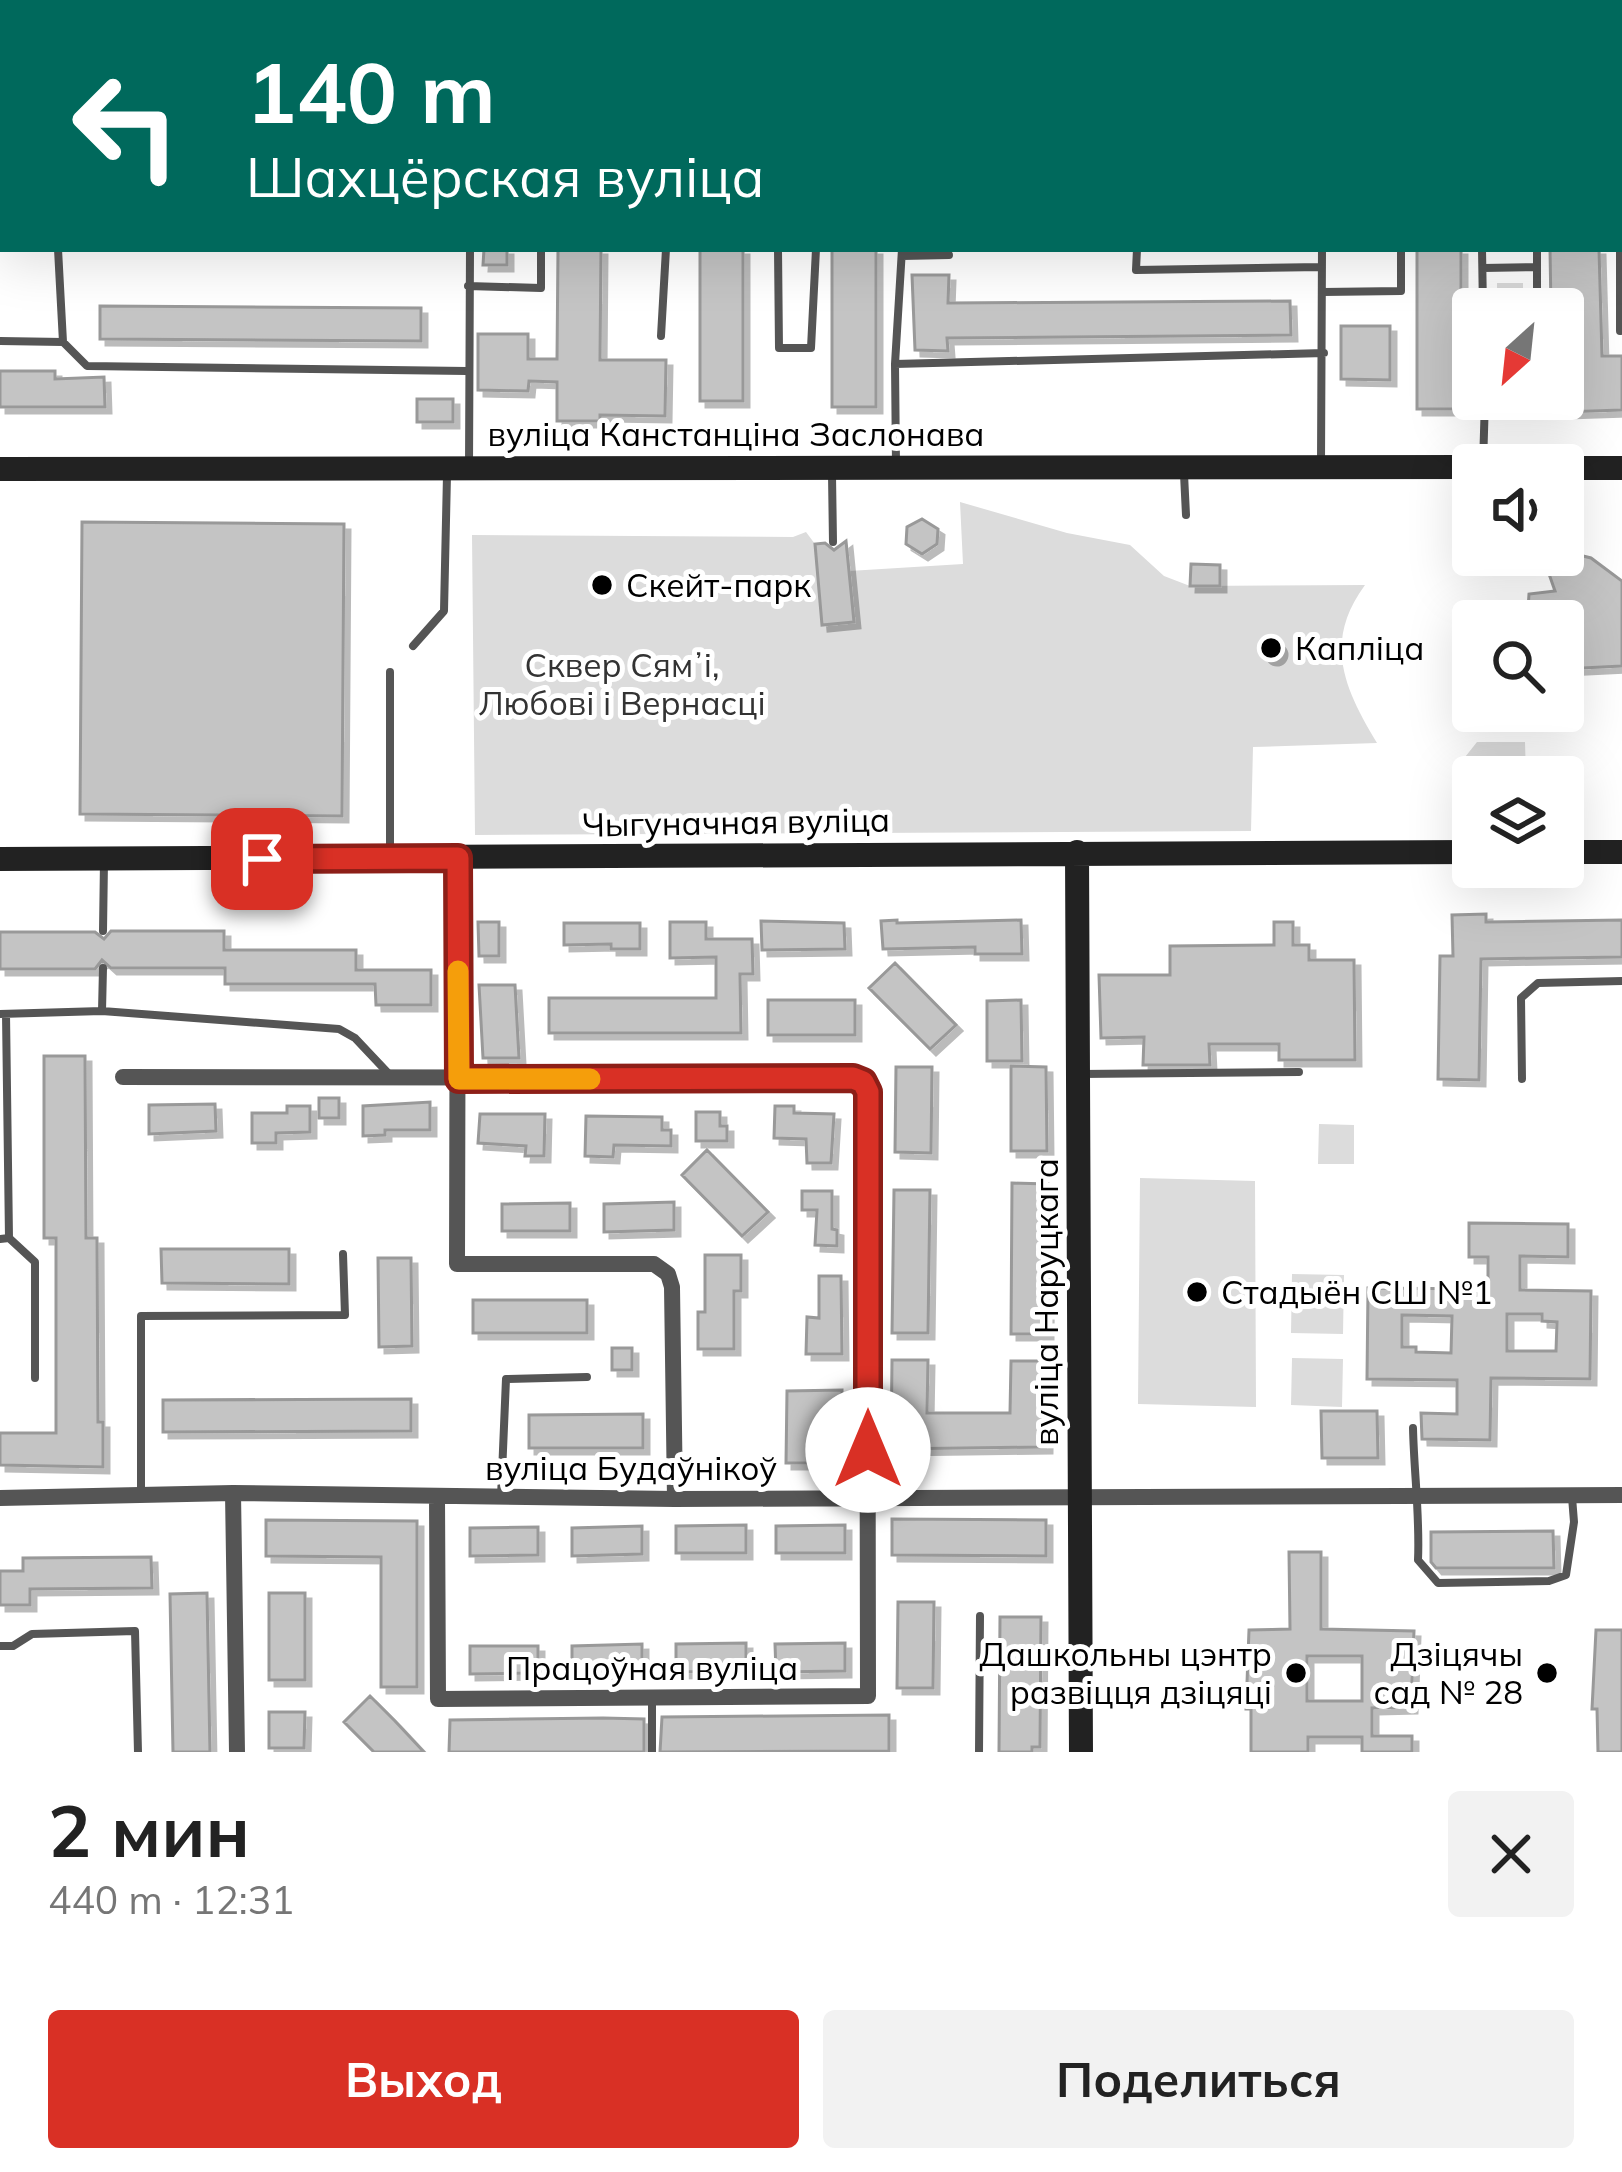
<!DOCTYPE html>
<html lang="ru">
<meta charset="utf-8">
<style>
:root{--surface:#fff;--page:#f2f2f2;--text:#222;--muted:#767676;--accent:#d93025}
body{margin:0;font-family:Mulish,sans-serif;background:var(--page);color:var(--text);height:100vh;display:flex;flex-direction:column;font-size:45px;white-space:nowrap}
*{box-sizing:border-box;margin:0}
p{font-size:39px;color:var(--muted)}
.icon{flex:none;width:66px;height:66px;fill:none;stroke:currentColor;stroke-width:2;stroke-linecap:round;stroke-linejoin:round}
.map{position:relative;height:1752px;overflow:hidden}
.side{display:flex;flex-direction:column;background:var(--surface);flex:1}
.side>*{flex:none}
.guide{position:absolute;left:0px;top:0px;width:1623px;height:252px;box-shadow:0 12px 48px #0002;background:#00695c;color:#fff;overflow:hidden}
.needle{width:78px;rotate:207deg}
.controls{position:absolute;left:1452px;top:288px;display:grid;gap:24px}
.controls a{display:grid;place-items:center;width:132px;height:132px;border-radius:12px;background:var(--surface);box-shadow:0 12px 48px #0002;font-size:60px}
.pin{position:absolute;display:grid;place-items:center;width:102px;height:102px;color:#fff;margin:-51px;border-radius:24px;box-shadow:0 6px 18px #0006}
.me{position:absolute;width:132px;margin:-66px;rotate:0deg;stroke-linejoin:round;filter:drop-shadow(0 0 9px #0008)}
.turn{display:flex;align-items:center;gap:42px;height:252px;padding:0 48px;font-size:54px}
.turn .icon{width:156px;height:156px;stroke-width:2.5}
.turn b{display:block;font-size:84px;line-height:102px}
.round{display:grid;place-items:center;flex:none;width:126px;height:126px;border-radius:12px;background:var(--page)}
.head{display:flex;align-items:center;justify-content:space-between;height:204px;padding:0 48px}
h1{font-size:72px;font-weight:700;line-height:90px}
.cta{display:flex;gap:24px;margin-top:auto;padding:24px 48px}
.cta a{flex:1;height:138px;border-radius:12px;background:var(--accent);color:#fff;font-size:48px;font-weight:700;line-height:138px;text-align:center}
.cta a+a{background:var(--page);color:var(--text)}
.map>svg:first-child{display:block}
</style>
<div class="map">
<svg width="1622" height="1752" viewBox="0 0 1622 1752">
<defs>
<filter id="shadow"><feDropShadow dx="6" dy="6" stdDeviation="0" flood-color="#0004"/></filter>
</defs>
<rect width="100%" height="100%" fill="#fff"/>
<path fill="#dcdcdc" d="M1497 283H1523V309H1497Z
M960 502 1067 533 1130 545 1164 576 1190 586 1365 585C1323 642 1344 688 1377 743L1253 747 1251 831 475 835 472 535 793 537 806 532 815 544 822 624 853 622 849 571 963 564Z
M1477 742H1525L1526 777 1473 779 1454 771Z
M1319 1124 1354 1125V1164H1318Z
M1140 1178 1255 1181 1256 1407 1138 1404Z
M1292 1274 1344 1275 1343 1334 1291 1333Z
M1292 1358 1343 1359 1342 1407 1291 1405Z"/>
<path fill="#c4c4c4" stroke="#999" stroke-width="3" fill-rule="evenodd" filter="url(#shadow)" d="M484 249H507V265H483Z
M558 249H601L600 360H666L665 416 600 415V421H557V382L529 381 528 391 478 390V334H528V359H557Z
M700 249H743V401H700Z
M832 249H876V407H832Z
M1417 249H1461V409H1417Z
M1550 249H1599L1602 356H1622V410L1563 412V309H1551Z
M912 275H949L948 303 1290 301 1291 335 947 338 948 351 915 350Z
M100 306 421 308V341L100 339Z
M1341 326H1390V380L1341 379Z
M0 371H55V379L104 377 105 407H0Z
M417 399H453V422H417Z
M922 519 938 529 937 544 922 554 906 544 907 527Z
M82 522 344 524 342 816 80 814Z
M846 541 854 622 822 625 815 544 825 543 834 550Z
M1571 553 1591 558 1622 581V666L1563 669V621H1516L1528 609 1529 594 1555 591 1549 574 1551 563 1555 557Z
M1191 564 1220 565V586H1190Z
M1261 649a10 10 0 1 1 20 0a10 10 0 1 1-20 0Z
M1486 914V922L1622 920V957L1481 959 1479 1080 1438 1079 1440 956H1453L1452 915Z
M897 920V923L1021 920 1022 954H975V947L883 949 881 921Z
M761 921 844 923 845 949 762 950Z
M478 922H499V956H479Z
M670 922H706V939H752L753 974H740L741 1033H549V998H716V957L670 958Z
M1274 922H1293V945H1309V960H1354L1355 1060H1279V1044H1209L1210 1065H1143L1144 1037 1101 1038 1099 975H1170V946L1274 945Z
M564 923H640V949H611V944L564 945Z
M111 931H224V950H356V970H431V1005H376L375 984H225V968H111L102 960 95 969H0V932H95L104 939Z
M895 963 956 1025 930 1049 869 988Z
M479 985H515L519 1058H483Z
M768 1000H855V1035H768Z
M1021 1000 1022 1061H987V1001Z
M44 1056H85L86 1238H97L98 1422H103V1467L0 1465V1433H56V1238H44Z
M1011 1066 1046 1067 1047 1151H1011Z
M896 1067H932L931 1153 895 1152Z
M319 1098H339V1118H319Z
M430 1102V1130H385V1135L363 1136V1106Z
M215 1104 216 1131 149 1134V1105Z
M287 1106H310V1132L276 1133V1143H252V1113H287Z
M775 1106H794V1113L834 1114 831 1163H807L806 1139 774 1138Z
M696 1112H720V1126H727V1141H696Z
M480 1114H545L544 1156H525L526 1146 478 1143Z
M586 1116 662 1117V1130H671V1146L614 1145 613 1157 585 1156Z
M707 1150 768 1212 742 1236 682 1175Z
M1012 1183 1048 1184 1047 1334H1011Z
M894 1190H930L928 1333H892Z
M802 1191H832V1229L837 1230V1246L815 1245 817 1210H802Z
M674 1202V1230L604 1232V1204Z
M570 1203V1231H502V1204Z
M1469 1223 1568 1224V1257L1520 1256V1290L1591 1291 1590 1379 1491 1378 1490 1440 1422 1439 1421 1413 1457 1414V1380L1367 1379 1368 1288 1488 1289V1257H1469ZM1507 1314H1542V1321L1557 1322 1556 1351H1507ZM1402 1315 1452 1316 1451 1353 1416 1352V1347H1402Z
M161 1249H289V1284L162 1283Z
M705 1255H741V1291H734V1349H698V1312H705Z
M378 1258H411L412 1346 379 1347Z
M819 1276H841L842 1354H806L807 1317 819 1318Z
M473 1300H587V1333H473Z
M612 1348H632V1370H612Z
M892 1360H928L927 1413H1010L1011 1361H1047L1046 1447 891 1449Z
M842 1390V1463H786L787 1391Z
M411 1399V1431L163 1432V1400Z
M1321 1411H1377L1378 1458H1322Z
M643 1414V1448H529V1415Z
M892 1519 1046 1520V1556L892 1555Z
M266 1520 417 1521V1687H381V1557L266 1556Z
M746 1525V1553H676V1526Z
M845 1525V1553H776V1526Z
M642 1526V1554L572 1556V1528Z
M538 1527V1555L470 1556V1528Z
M1553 1531 1554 1568H1436L1431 1562V1532Z
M1289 1552H1321V1629L1414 1631 1411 1707 1372 1708V1736H1412V1752H1362V1737H1308V1752H1251V1709H1246L1249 1630 1290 1629ZM1307 1656H1362V1701H1307Z
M151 1557 152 1588 30 1589V1605H0V1571H23V1558Z
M207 1593 210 1752H173L170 1594Z
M269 1593H305V1680H269Z
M898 1602H934L933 1688H897Z
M1000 1617H1041L1040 1747H1032V1752H999Z
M1596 1630H1622V1752H1598L1597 1709H1592Z
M746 1643V1671L676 1672V1644Z
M845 1643V1671L776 1672 775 1644Z
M642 1644V1672L572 1674V1646Z
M470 1646H538V1673L470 1674Z
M370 1696 395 1721 424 1752H374L344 1722Z
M269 1712H305L304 1748H269Z
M889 1715V1751L660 1752 662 1717Z
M603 1718 644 1719V1752H449L450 1720Z"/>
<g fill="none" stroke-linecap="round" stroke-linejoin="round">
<path stroke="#555" stroke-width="8" d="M54 0V3
M276 0V3
M470 0V3
M1486 0V3
M898 3V0
M1620 46H1622
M1620 159H1622
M58 249 63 342
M778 249 779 348H811L816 249
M1137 249 1136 270 1322 267
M1482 249 1483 309
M1620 249V331
M902 256 949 255
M1483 268 1537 267
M468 286 541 288V249
M1323 292 1401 291V249
M1537 309V249
M661 336 666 249
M0 341 63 342 87 366 467 371
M895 364 1324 353
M1321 463 1322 249
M896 465 895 364 902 249
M1483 465 1485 399
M469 467 470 249
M1184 474 1186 515
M832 475 833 542
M413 646 444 611 447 475
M390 672V856
M103 931 104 861
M102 1011 103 968
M0 1014 102 1011 339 1029 355 1038 388 1073
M1080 1074 1299 1072
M1522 1079 1521 998 1538 983 1622 981
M9 1238 35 1262V1378
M0 1239 9 1238 6 1014
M1413 1428C1414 1473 1420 1516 1418 1560L1438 1583 1549 1581 1566 1575 1574 1522 1572 1497
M141 1493V1316L345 1315 343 1254
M501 1497 506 1379 587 1377
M0 1646H13L32 1634 135 1631 138 1752
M652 1752V1699
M979 1752 980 1616"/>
<path stroke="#555" stroke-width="16" d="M458 858 457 1264H654L668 1274 672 1287 675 1499
M123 1077 853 1078 867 1087 868 1696 438 1699 437 1497
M233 1493 237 1752
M0 1498 233 1493 675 1499 1622 1495"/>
<path stroke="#222" stroke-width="24" d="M1563 468H1622
M0 469 1473 467
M1077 852 1081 1752
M1563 852H1622
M0 859 1473 852"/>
</g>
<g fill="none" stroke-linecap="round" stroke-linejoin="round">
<g stroke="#8d1f18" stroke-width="30">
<path id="route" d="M262 859 458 858 459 1079 853 1078 863 1082 868 1092V1450"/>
</g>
<use href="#route" stroke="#d93025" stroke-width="21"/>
<path stroke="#f59e0b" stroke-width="21" d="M458 971 459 1079H590"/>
</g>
<g fill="#000" stroke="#fff" stroke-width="4.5">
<circle cx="602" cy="585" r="12"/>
<circle cx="1271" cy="648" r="12"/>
<circle cx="1197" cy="1292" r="12"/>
<circle cx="1296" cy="1673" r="12"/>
<circle cx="1547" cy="1673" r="12"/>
</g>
<g text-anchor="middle" stroke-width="10" stroke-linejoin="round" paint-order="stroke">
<g font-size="33" fill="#000" stroke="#fff">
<text x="736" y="446">вуліца Канстанціна Заслонава</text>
<text transform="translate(736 822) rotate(-1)" y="12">Чыгуначная вуліца</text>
<text transform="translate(1046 1302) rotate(-90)" y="12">вуліца Наруцкага</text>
<text x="631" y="1480">вуліца Будаўнікоў</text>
<text x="652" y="1680">Працоўная вуліца</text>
</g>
<g font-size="33" fill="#000" stroke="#fff" text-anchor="start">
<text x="626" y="597">Скейт-парк</text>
<text x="1295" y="660">Капліца</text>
<text x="1221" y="1304">Стадыён СШ №1</text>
<text x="1272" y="1666" text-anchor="end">Дашкольны цэнтр<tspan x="1272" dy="38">развіцця дзіцяці</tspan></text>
<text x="1523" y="1666" text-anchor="end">Дзіцячы<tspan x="1523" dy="38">сад № 28</tspan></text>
</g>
<g font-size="33" fill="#333" stroke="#fff">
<text x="622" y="677">Сквер Сямʼі,<tspan x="622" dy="38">Любові і Вернасці</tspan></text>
</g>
</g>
</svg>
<div class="controls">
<a><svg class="needle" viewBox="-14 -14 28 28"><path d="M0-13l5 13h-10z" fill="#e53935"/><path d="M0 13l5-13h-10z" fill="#767676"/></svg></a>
<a><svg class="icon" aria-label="sound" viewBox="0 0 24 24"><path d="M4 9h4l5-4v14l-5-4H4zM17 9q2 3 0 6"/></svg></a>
<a><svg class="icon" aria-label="search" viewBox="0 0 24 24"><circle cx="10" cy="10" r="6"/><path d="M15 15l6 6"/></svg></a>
<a><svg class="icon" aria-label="layers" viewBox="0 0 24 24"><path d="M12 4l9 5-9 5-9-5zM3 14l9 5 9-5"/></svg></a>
</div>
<div class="pin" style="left:262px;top:859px;background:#d93025"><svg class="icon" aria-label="arrive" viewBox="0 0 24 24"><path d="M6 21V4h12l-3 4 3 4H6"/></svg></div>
<svg class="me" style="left:868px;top:1450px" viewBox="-20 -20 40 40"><circle r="19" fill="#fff"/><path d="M0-13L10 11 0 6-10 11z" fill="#d93025"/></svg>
<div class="guide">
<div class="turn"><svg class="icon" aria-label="left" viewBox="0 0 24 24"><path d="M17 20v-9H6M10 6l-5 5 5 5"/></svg><div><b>140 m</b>Шахцёрская вуліца</div></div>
</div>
</div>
<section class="side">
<div class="head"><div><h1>2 мин</h1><p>440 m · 12:31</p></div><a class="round"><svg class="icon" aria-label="close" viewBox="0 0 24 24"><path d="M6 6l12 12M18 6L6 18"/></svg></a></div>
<div class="cta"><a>Выход</a><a>Поделиться</a></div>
</section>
